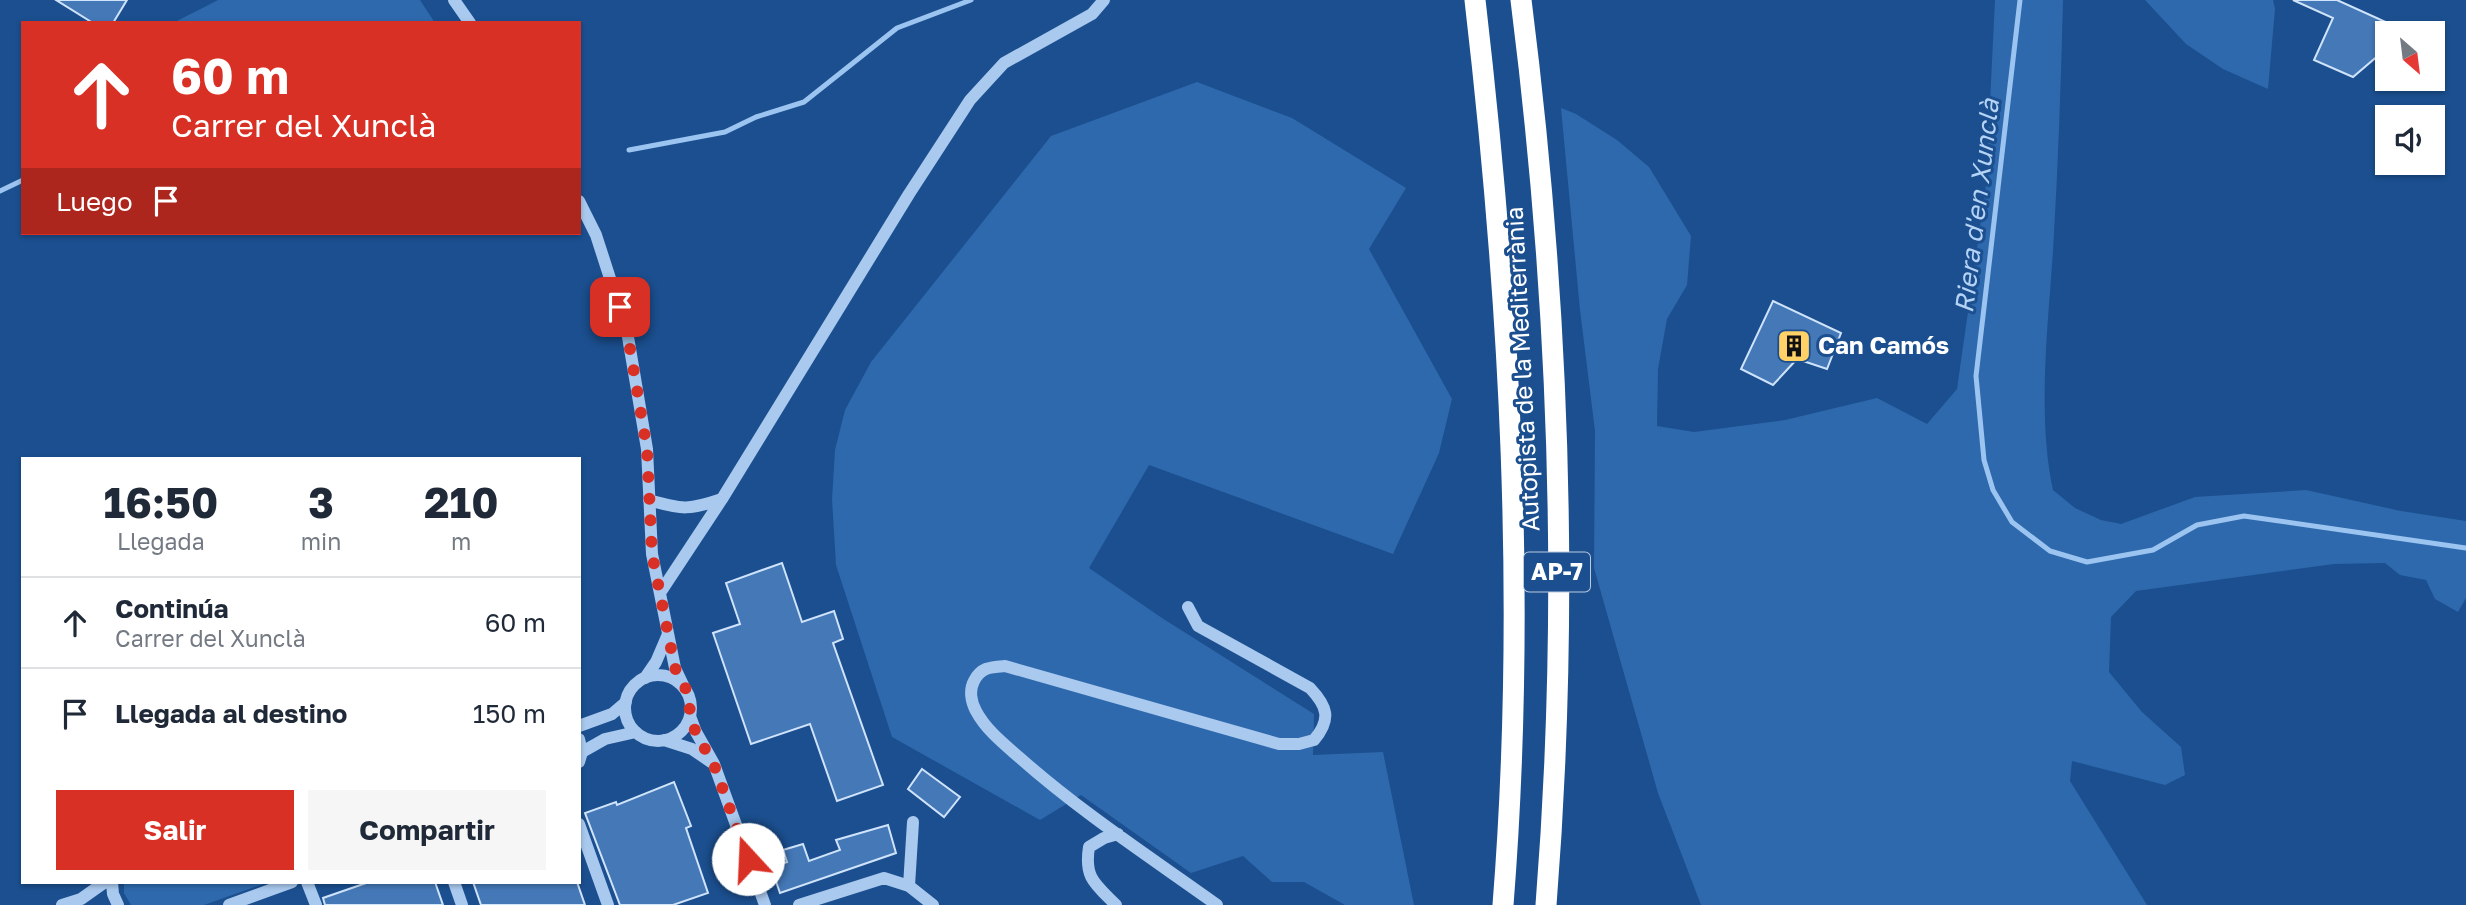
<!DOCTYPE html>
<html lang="es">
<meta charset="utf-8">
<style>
:root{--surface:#fff;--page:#f6f6f7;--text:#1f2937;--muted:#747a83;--line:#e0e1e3;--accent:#d93025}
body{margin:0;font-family:"Golos Text",sans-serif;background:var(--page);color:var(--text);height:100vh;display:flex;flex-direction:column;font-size:26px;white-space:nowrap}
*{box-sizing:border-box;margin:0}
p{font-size:23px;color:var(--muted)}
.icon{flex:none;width:38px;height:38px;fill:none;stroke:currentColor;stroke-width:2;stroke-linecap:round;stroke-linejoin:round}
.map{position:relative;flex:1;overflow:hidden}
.details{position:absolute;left:21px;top:457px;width:560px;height:427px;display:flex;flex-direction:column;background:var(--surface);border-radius:0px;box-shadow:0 2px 5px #0004}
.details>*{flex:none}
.hud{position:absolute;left:21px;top:21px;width:560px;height:214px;border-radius:0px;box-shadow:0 2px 5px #0004;background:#d93025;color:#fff;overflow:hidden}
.needle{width:46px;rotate:152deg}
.fabs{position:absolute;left:2375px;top:21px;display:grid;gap:14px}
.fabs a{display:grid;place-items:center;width:70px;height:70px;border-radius:0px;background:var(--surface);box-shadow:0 2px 5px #0004;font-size:35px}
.pin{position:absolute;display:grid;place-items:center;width:60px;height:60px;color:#fff;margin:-30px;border-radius:14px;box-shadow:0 4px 10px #0006}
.me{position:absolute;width:77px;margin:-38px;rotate:340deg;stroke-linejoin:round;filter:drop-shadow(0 0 5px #0008)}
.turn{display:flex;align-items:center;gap:24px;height:147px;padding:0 35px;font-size:32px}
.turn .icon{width:91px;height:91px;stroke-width:2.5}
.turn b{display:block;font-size:49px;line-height:60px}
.then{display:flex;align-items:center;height:66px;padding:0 35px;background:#0003;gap:14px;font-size:26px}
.eta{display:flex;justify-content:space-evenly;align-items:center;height:119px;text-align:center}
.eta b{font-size:42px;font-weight:700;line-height:49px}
.button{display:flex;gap:14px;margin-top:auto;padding:14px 35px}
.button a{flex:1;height:80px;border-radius:0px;background:var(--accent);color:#fff;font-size:28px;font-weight:700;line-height:80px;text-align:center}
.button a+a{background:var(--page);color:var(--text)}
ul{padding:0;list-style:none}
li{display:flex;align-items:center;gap:21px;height:91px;padding:0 35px;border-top:2px solid var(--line)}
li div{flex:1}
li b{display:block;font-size:26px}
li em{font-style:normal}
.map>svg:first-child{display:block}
</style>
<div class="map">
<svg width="2466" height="905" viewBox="0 0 2466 905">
<rect width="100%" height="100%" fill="#1b4f8f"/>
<path fill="#2e69ad" d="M218 0H420L435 23H173Z
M1995 0H2063C2061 84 2058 167 2053 251 2048 326 2037 416 2053 490L2075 508 2101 520 2121 524 2195 497 2306 490 2401 511 2466 521V598L2458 612 2435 599 2426 580 2400 575 2385 563 2334 564 2136 591 2111 617 2109 672 2142 712 2181 747 2185 775 2165 785 2072 761 2070 781 2147 905H1701L1658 793 1594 568 1595 431 1580 310 1561 108 1576 114 1617 140 1649 167 1691 236 1687 285 1667 319 1658 369 1657 426 1694 432 1785 420 1877 398 1927 424 1957 389 1986 185Z
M2145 0H2273L2275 9 2268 89 2223 69 2186 44Z
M1197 82 1292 118 1406 188 1369 249 1452 399 1439 453 1393 554 1149 465 1089 568 1162 618 1314 714 1313 755 1383 752 1414 905H1345L1304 882H1272L1243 856 1191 873 1081 795 1040 820 892 737 836 565 832 499 835 450 845 410 871 362 1051 136Z
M124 882H269L204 905H131L124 893Z"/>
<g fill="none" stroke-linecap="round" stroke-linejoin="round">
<path stroke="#9cc4f0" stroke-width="5" d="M2020 0 1976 376 1984 460 1993 490 2012 522 2050 551 2087 562 2153 550 2197 525 2244 516 2466 548
M629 150 725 132 756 117 804 102 897 28 971 0
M0 191 23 180"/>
</g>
<path fill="#4478b7" stroke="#cfe3fa" stroke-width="2" d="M56 0H127L113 23H93Z
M2293 0H2337L2390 24 2387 29V48L2353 77 2314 60 2333 18Z
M1773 301 1841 333 1827 369 1797 359 1773 385 1741 369Z
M782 563 802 622 834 611 843 639 833 643 883 785 837 801 810 724 751 744 713 633 740 624 726 583Z
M922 769 960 797 944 817 908 789Z
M674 782 691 826 686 828 708 893 673 905H620L585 813 616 802 617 805Z
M888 825 896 853 780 893 771 867 787 862 783 850 803 844 809 861 840 850 836 840Z
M369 882H435L443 905H325L323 898Z
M473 882H577L585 905H481Z"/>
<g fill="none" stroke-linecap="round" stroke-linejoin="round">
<path stroke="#a9c9ee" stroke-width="12" d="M454 0 470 23
M579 201 596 235 627 331 647 449 652 554 675 668 684 687
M649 500C682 510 690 510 722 499
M660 593 722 499 909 194 970 100 1004 63 1092 14 1104 0
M1188 607 1198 626 1310 688C1327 706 1332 719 1314 740L1299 744H1279L1005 666C991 667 981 667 974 681 969 690 971 702 976 711 986 730 1004 744 1020 758 1081 812 1150 857 1217 905
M625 708a33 33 0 1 1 66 0a33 33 0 1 1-66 0Z
M645 678 656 662 668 634
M690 716 696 732 714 764 765 905
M579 726 612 714 626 702
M579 739 582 752 579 762
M664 740 692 749 711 762
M582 752 605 739 636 732
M579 824 608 905
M112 882 113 894 118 905
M307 882 316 905
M454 882 462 905
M909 886 913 822
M62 905 81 899 105 882
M229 905 292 882
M799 905 884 878 909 886 933 905
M1116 905C1095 884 1084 878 1089 847L1104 838 1118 834"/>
<path stroke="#fff" stroke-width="21" d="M1475 0C1510 301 1527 603 1503 905
M1521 0C1559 299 1570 604 1546 905"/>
</g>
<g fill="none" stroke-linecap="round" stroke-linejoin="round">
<path stroke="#d93025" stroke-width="12" stroke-dasharray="0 21.6" d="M620 307 627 331 647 449 652 554 675 668 689 695 690 716 696 733 714 765 748 859"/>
</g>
<defs>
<g id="building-square" transform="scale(1.75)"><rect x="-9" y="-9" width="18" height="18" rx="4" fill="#ffd166" stroke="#1b4f8f"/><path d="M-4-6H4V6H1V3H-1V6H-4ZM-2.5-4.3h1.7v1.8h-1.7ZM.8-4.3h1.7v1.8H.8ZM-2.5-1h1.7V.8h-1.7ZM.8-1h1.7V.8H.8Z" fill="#111"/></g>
</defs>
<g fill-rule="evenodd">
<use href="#building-square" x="1794" y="346"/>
</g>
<g text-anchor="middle" stroke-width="6" stroke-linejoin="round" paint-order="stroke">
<rect fill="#1b4f8f" stroke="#bbcadd" stroke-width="2" x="1524" y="552.5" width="66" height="39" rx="5"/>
<g font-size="23" font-weight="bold" fill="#fff">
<text x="1557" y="580">AP-7</text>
</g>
<g font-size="24" font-weight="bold" fill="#fff" stroke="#1b4f8f" text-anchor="start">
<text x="1818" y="354">Can Camós</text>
</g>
<g font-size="24" fill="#fff" stroke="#1b4f8f">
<text transform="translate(1523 369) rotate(-93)" y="8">Autopista de la Mediterrània</text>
</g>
<g font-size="26" font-style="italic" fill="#b5d3f5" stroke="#1b4f8f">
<text transform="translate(1977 206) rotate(-83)" y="9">Riera d'en Xunclà</text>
</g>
</g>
</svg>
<div class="fabs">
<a><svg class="needle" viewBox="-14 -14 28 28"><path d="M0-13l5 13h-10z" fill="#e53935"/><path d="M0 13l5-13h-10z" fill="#747a83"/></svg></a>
<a><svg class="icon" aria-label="sound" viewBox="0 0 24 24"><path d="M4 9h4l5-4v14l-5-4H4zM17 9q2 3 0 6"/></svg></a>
</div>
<div class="pin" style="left:620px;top:307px;background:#d93025"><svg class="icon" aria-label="arrive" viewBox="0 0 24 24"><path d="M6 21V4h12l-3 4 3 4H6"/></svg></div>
<svg class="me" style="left:748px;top:859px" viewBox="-20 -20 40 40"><circle r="19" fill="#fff"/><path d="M0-13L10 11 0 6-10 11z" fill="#d93025"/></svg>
<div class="hud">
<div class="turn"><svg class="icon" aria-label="ahead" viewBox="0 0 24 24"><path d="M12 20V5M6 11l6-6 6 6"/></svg><div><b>60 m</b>Carrer del Xunclà</div></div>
<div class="then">Luego<svg class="icon" aria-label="arrive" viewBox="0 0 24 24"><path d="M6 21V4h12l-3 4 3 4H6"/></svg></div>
</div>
<section class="details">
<div class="eta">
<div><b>16:50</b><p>Llegada</p></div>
<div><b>3</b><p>min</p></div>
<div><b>210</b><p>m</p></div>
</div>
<ul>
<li><svg class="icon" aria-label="ahead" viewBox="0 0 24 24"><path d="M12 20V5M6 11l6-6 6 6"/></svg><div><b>Continúa</b><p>Carrer del Xunclà</p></div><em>60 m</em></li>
<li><svg class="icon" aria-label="arrive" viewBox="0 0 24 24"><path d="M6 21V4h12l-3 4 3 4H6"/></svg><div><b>Llegada al destino</b></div><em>150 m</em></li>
</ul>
<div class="button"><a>Salir</a><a>Compartir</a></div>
</section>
</div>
